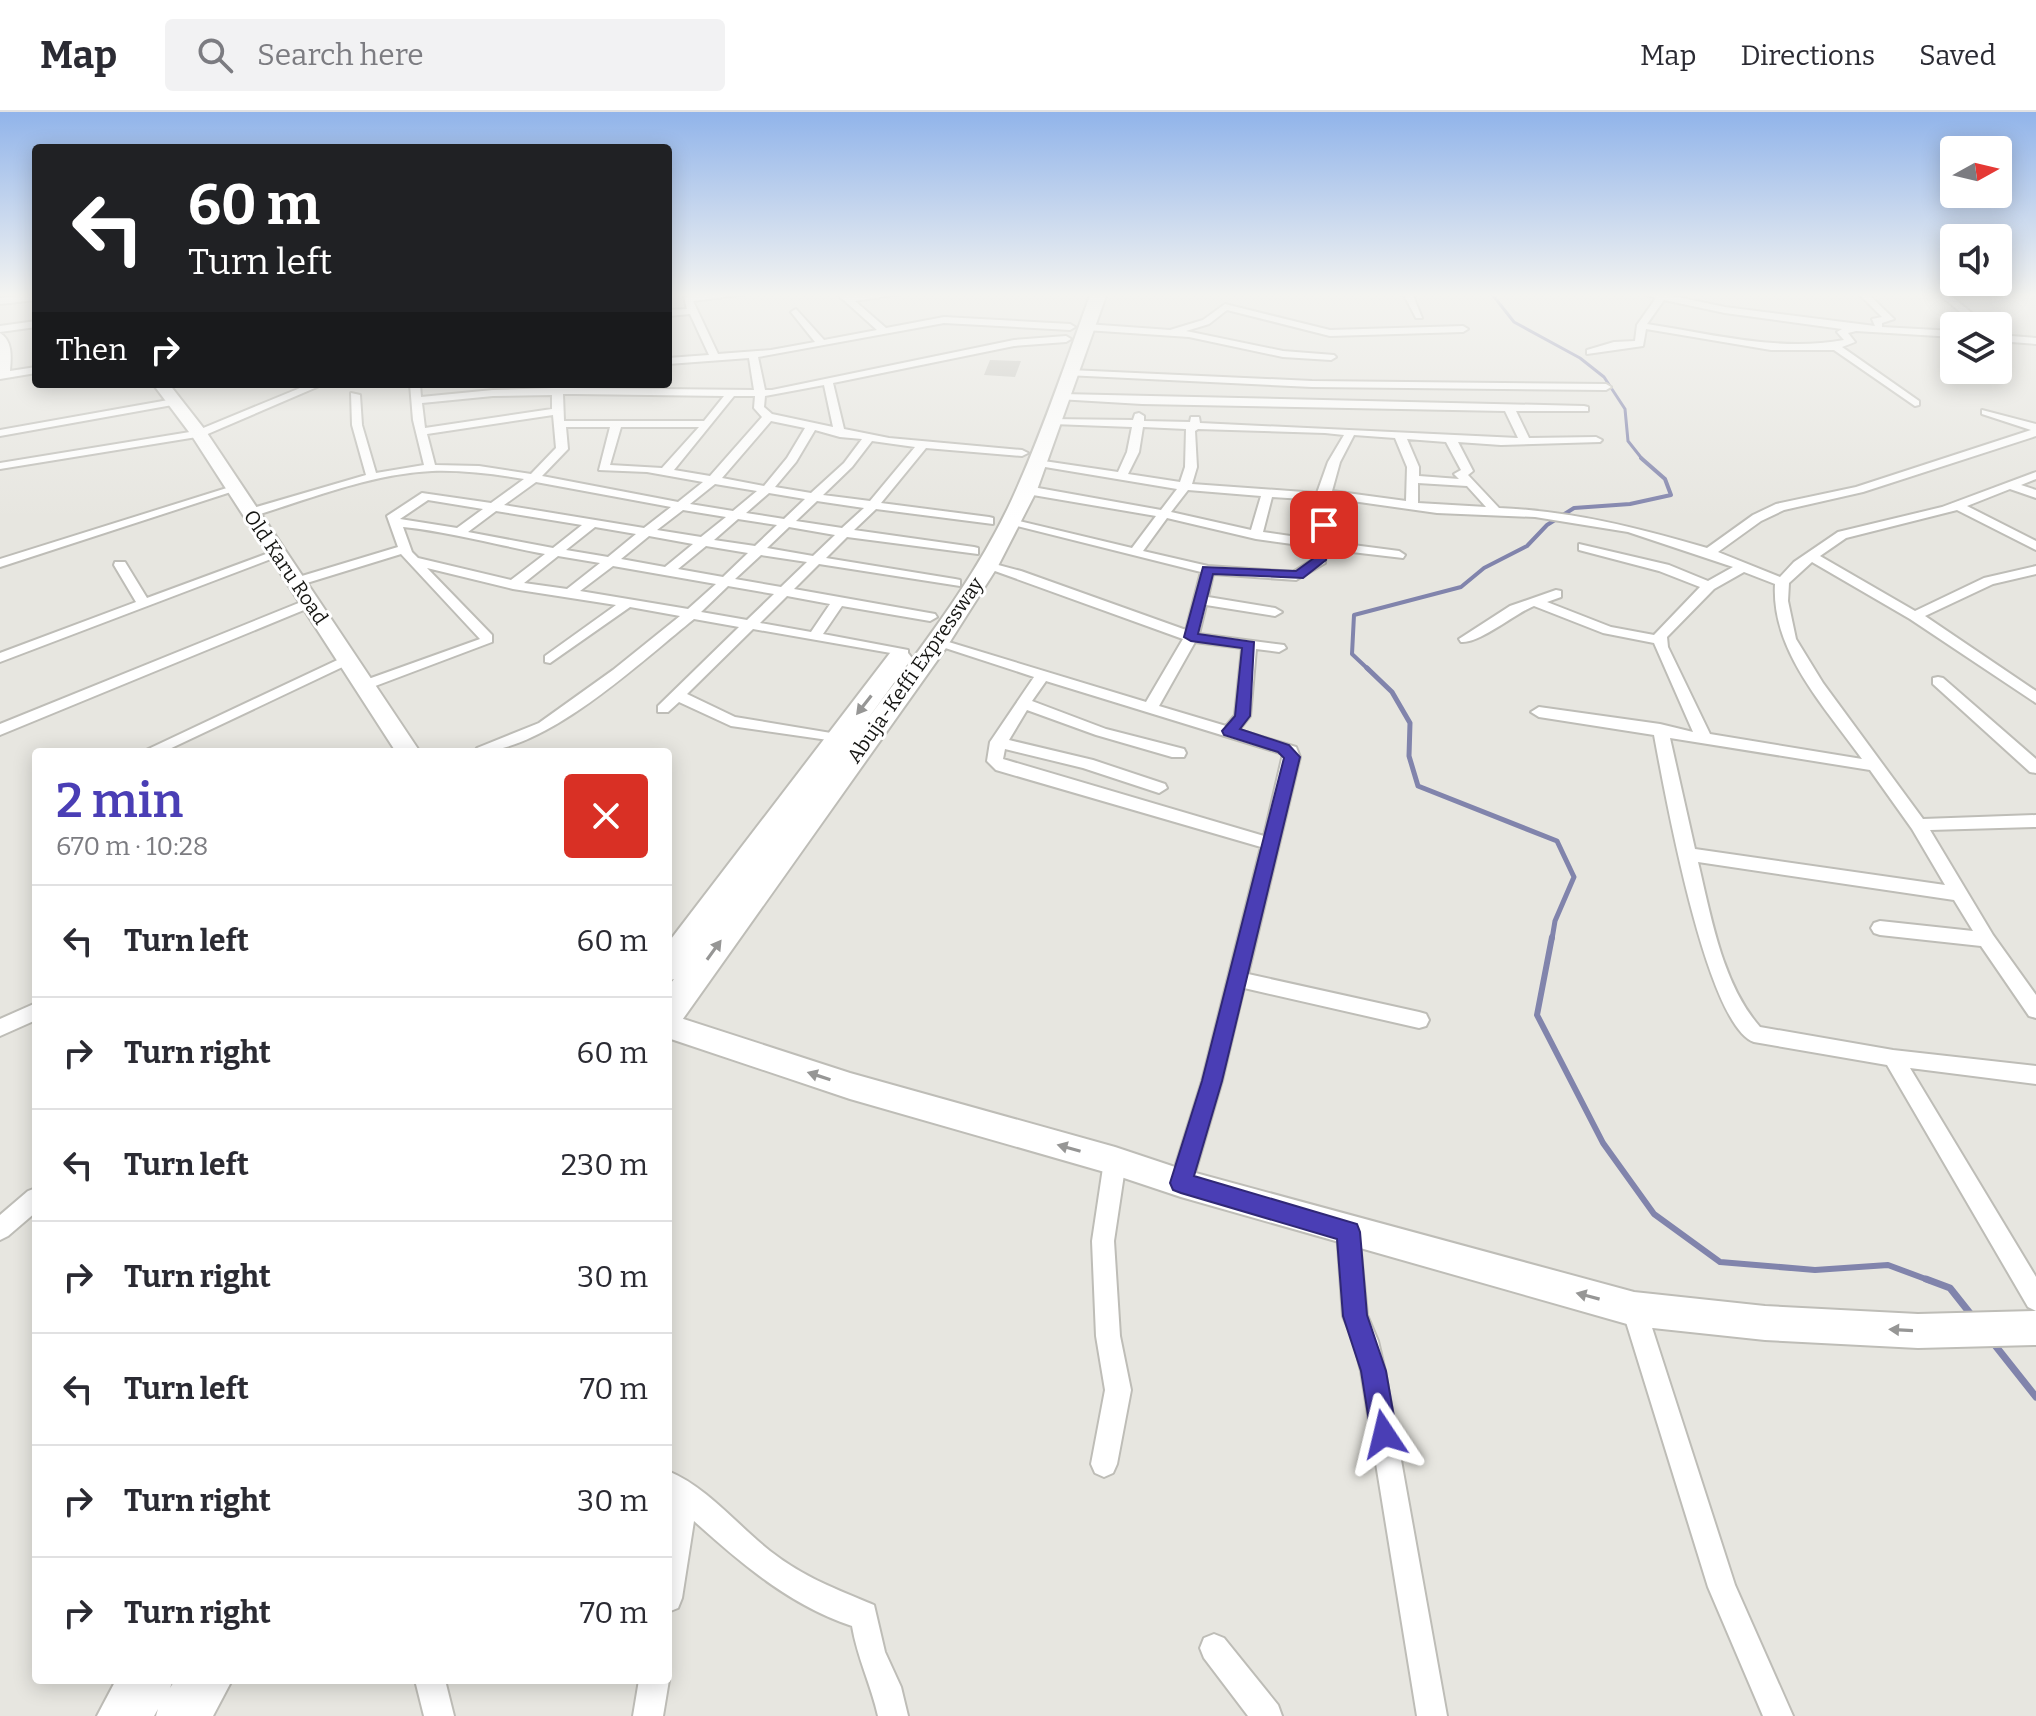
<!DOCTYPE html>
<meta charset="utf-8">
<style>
:root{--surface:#fff;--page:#f2f2f3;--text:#2b2b33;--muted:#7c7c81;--line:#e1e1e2;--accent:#4a3eb5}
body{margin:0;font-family:Bitter,serif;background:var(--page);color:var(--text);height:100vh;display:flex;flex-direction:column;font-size:30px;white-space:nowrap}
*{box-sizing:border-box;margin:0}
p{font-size:26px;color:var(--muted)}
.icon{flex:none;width:44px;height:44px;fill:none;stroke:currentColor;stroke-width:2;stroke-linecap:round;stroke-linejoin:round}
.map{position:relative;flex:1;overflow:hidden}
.drawer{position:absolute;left:32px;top:636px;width:640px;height:936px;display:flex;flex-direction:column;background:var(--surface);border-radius:8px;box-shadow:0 4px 20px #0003}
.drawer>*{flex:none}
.banner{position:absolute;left:32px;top:32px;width:640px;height:244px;border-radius:8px;box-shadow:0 4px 20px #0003;background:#202124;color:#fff;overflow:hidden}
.needle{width:52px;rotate:82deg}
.buttons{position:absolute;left:1940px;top:24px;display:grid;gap:16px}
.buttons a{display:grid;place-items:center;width:72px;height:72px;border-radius:8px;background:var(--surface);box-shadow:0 4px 20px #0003;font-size:40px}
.pin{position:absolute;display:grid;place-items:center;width:68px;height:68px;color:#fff;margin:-34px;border-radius:16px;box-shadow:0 4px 12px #0006}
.me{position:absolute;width:88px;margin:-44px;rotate:350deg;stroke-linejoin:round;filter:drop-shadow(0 0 6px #0008)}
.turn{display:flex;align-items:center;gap:28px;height:168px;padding:0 24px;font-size:36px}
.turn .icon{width:104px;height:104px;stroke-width:2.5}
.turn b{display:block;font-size:56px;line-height:68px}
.then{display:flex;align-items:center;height:76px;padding:0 24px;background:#0003;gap:16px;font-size:30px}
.round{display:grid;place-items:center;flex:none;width:84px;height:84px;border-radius:8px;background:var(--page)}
.headline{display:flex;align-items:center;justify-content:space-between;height:136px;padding:0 24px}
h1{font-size:48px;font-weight:600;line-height:60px;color:var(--accent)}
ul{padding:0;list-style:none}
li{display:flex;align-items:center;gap:24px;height:112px;padding:0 24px;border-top:2px solid var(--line)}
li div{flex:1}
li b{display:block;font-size:30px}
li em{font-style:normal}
header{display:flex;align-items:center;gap:48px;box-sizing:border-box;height:112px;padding:0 40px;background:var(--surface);border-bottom:2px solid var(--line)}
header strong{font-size:38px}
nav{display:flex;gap:44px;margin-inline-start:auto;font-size:28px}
.search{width:560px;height:72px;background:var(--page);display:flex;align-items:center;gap:20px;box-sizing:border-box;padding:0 28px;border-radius:8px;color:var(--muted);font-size:30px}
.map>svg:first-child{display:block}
</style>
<header>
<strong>Map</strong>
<div class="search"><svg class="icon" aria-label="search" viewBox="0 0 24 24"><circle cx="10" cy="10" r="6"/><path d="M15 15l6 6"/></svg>Search here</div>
<nav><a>Map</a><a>Directions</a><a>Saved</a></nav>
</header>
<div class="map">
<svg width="2036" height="1604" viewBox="0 0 2036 1604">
<rect width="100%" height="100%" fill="#e7e6e0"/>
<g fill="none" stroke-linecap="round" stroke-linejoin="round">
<path stroke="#8184ac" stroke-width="3" d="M1491 181 1514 210 1580 246 1604 265 1625 297 1628 329 1643 348"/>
<path stroke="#8184ac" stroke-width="4" d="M1369 558 1352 542 1354 503 1461 475 1484 456 1527 434 1547 413 1574 396 1630 392 1671 383 1665 367 1641 346"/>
<path stroke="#8184ac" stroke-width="5" d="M1367 556 1392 580 1410 611 1409 644 1418 674 1557 729 1574 765 1555 809 1552 827"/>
<path stroke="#8184ac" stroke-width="6" d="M1552 825 1537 903 1603 1031 1654 1102 1720 1150 1815 1158 1888 1153 1931 1169"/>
<path stroke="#8184ac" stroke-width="7" d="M1926 1167 1950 1176 1973 1205
M1994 1232 2036 1285"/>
</g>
<path fill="#c5c4be" d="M990 248 1021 249 1015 265 984 263Z"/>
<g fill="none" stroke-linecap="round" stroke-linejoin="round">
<g stroke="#bebdb7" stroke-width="4">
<path id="street" d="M719 181H754L693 189 718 242 771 238 815 230 791 200 796 197 824 228 877 218 836 181 849 184 906 181 855 189 886 216 944 205 1070 212 1075 215 1070 218 944 211 758 245 765 278H772L1014 228 1066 224 1071 227 1066 230 1014 234 833 271 844 317 889 326 1022 338 1028 341 1022 344 926 336 881 391 989 405 993 406V412L876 397 854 418 974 435 978 436V442L847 425 826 446 955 467 960 468V474L819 452 794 477 935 502 937 505 930 509 842 494 823 522 908 538V544L753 517 687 582 735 605 837 622 845 627 842 630 731 614 679 590 668 600H658V594L739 515 694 507C639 551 546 640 475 640L477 636 539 611 613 558 680 504 630 495 550 551 545 550V544L616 493 513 477 427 456 492 523V530L370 576H360V570L480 527 401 442 297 474 290 470 292 467 398 435 387 404 422 381 491 391 524 367C494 362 463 358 432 359 371 362 312 386 254 404H246V398L366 363 352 313 351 281 360 283 362 313 376 361 424 353 413 308 410 272H420L421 285 493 278 554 276 555 272H565L564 276 754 278 749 246 668 252V246L709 243 690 202 668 204V198L687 197 684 185ZM824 273 833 315 772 302 764 295 765 284ZM563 282H575L724 284 704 309H564ZM552 283V297L425 316 422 291 493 284ZM734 284H755L754 296 762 305 710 364 674 358ZM553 303 556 336 531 362 479 354 435 353 427 322ZM771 309 805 316 787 346 764 374 722 366ZM566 315H610L599 358 647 360 703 370 678 390 542 364 568 337ZM621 315H699L662 356 610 353ZM815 318 840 325 862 327 844 351 811 381 775 375 796 350ZM872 329 915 335 870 389 823 383 852 355ZM536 370 671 395 644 416 504 393ZM715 372 757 379 733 399 690 392ZM769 381 805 387 784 407 746 401ZM428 388 483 397 457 416 400 407ZM817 389 864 396 842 416 796 409ZM683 398 726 405 701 425 657 418ZM496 399 582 413 553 436 468 420ZM738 407 777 413 755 434 714 428ZM403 415C451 420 497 433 545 442L511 468 418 446 412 440ZM595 415 636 422 608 445 566 438ZM789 415 835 423 813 444 767 436ZM649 424 693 432 665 455 621 447ZM706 434 748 441 723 465 678 457ZM761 443 807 450 781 475 735 467ZM558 444 600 451 567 477 524 471ZM613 454 716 472 688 497 580 479ZM728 474 774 482 747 508 701 500ZM787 484 830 492 811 520 760 511Z
M1403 181H1412L1422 206H1416Z
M1640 181H1658L1725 195 1875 214 1872 207 1882 205 1858 181H1867L1894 207 1882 211V215L1954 219V225L1856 219 1848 221 1855 230 1842 235 1919 289V293L1915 294 1834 238H1771L1646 217 1643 234 1587 242V238L1614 230 1635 229 1637 213 1656 186ZM1664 188 1725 201 1842 217 1837 220 1844 228C1779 240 1712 222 1647 212Z
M1938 181H1948L1987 214H1976Z
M36 182V188L0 192V186Z
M1225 192 1330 218 1463 214 1468 217 1463 220 1330 224 1227 198 1209 212 1186 219 1283 239 1334 243 1336 245 1331 248 1283 245 1189 225 1086 218 1081 215 1086 212 1170 218 1203 208Z
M36 209V215L0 220V214Z
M0 221C13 229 11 246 10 259L36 255V261L0 267Z
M1998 223 2036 226V232L1998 229Z
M1070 258 1312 269 1606 272 1611 275 1606 278 1312 275 1066 263V259Z
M310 272H324L203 324 0 357V351L196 319Z
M1062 282 1584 294 1588 295V299H1516L1529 326 1596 325 1602 328 1600 330 1501 333 1458 330 1473 359 1468 363 1499 396C1571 399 1639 416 1707 436L1753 403 1776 392 1856 375 2031 318 1982 302V298L2036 312V324L1863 380 1784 398 1761 409 1718 440 1780 465 1794 450 1838 420 1942 395 2036 360V367L2021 373 2036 378V386L2010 377 1967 394 2036 429V438L1957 398 1846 426 1820 444 1915 499 1984 466 2036 454V462L1993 472 1925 504 2036 579V591L1910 507 1812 450 1789 471 1788 489 1796 527 1823 571 1923 707 2036 703V715L1930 718 1993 823 2036 883V906L2029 904 1981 834 1880 823 1874 821 1871 816 1874 811 1880 809 1973 819 1954 788 1698 750C1711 804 1722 872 1760 915L1893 938 2036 954V972L1910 956 2036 1165V1199L2028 1195 1887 953 1754 930C1706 914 1664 676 1654 623L1539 605 1531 600 1539 595 1660 612 1693 620 1654 531 1603 521 1534 494C1514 502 1479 532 1461 530L1459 527 1510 494 1556 478 1561 479V485L1547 490 1611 515 1654 523 1700 475 1659 459 1579 438V432L1669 453 1708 469 1733 455 1628 420 1535 405 1437 401 1331 386 1330 430 1399 439 1405 443 1403 446 1326 437 1325 451 1296 468 1213 462 1208 485 1275 496 1282 500 1275 504 1206 493 1199 522 1284 533 1286 536 1279 540 1256 537 1250 604 1239 618 1296 635 1300 645 1248 862 1419 900 1426 902 1429 908 1426 914 1419 916 1244 876 1222 969 1192 1071 1189 1078 1181 1081 1173 1078 1170 1071 1202 969 1261 735 996 658 987 649 990 630 1034 565 930 531 932 528H942L1146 590 1183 527 981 454 987 450 1021 459 1186 518 1201 460 1005 411 1011 407 1132 436 1156 404 1027 382 1021 378 1027 374 1161 398 1177 377 1033 353V349L1037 348 1118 360 1127 340 1132 315 1053 312 1048 309 1049 307 1133 308 1135 302 1139 301 1144 304V309L1190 310 1191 305H1199L1200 311 1518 326 1505 299 1142 292 1058 287 1057 285ZM1143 315 1186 317 1185 355 1180 370 1128 362 1139 340ZM1198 317 1325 321 1344 323 1328 350 1317 381 1192 372 1197 355 1195 319ZM1354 323 1395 326 1407 355 1406 389 1332 379 1340 350ZM1407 327 1446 330 1461 358 1454 362 1459 367 1419 364V355ZM1418 371 1467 374 1486 395 1418 391ZM1188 378 1261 384 1251 418 1171 400ZM1272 385 1319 388 1318 428 1263 420ZM1167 406 1256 427 1314 435V447L1293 460 1208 454 1143 439ZM1744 460 1775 472C1771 539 1825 595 1862 647L1710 622 1668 535 1667 525 1714 477ZM1195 530 1242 536 1235 603 1226 614 1159 594ZM1046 569 1283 642 1264 724 1003 647 1005 637 1083 656 1159 681 1167 676 1165 672 1093 648 1009 628 1027 598 1096 623 1172 645H1184L1186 641 1184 637 1106 617 1032 589ZM1670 626 1870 658 1912 717 1945 773 1695 737Z
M174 287 179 290 178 292 0 324V318Z
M230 375 240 377 0 455V447Z
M274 439 284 442 0 550V541L136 490 114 453 115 450H125L147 486Z
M311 486 316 487V493L0 623V612Z
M348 543 355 547 353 550 163 640H142Z
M1938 565 1943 566 2036 647V661L2030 660 1933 572V566Z
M36 891V908L0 924V907Z
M1115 1039 1123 1042 1126 1049 1114 1129 1120 1224 1131 1278 1117 1352 1113 1361 1104 1365 1095 1361 1091 1352 1105 1278 1096 1224 1092 1129 1104 1049 1107 1042Z
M36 1076V1100L8 1124 0 1128V1103L28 1079Z
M1348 1109 1356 1112 1359 1120 1367 1203 1378 1229 1385 1259 1447 1604H1417L1361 1259 1354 1230 1343 1204 1337 1120 1340 1112Z
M1634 1185 1642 1189 1646 1197 1735 1473 1793 1604H1763L1708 1475 1622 1197 1626 1189Z
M668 1359C707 1375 737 1413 770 1439 805 1466 834 1476 874 1493L885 1540 901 1575 908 1604H878C871 1573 857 1545 852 1514 789 1493 742 1452 694 1409L682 1486 678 1496 668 1500 671 1390 668 1388Z
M1214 1522 1224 1526 1278 1593 1282 1604H1248L1204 1546 1200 1536 1204 1526Z
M668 1566 669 1568 663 1604H633L639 1568Z
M415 1568H445L454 1604H424Z"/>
</g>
<g stroke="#bebdb7" stroke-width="4">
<path id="secondary" d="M668 902 850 961 1115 1035 1181 1057 1634 1180 1765 1194 1918 1202 2036 1199V1233L1918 1236 1765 1228 1634 1214 1181 1085 1115 1063 850 987 668 926Z"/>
</g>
<g stroke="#bebdb7" stroke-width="4">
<path id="primary" d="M153 272H169L205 318 420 640H396L192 324Z"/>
</g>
<g stroke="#bebdb7" stroke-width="4">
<path id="highway" d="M1091 181H1107L1037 378 998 454 946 536 680 911 668 915V875L674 867 668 869V831L890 541H908L912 546 864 612C919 538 980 462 1017 376 1045 313 1067 246 1091 181Z
M116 1568H173L170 1576 175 1568H232L213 1604H156L158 1597 154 1604H97Z"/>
</g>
<use href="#street" fill="#fff" fill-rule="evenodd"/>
<use href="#secondary" fill="#fff" fill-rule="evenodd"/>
<use href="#primary" fill="#fff" fill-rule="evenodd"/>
<use href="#highway" fill="#fff" fill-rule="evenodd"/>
</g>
<defs><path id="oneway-solid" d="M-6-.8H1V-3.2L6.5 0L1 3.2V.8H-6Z" transform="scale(2)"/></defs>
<g fill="#969695">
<use href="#oneway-solid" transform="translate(864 593) rotate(128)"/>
<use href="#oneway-solid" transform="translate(714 838) rotate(-54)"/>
<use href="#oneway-solid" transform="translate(819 964) rotate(-162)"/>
<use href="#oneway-solid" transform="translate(1069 1036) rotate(-164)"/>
<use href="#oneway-solid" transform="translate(1588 1184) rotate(-165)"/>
<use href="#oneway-solid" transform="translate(1901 1218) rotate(-177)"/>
</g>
<linearGradient id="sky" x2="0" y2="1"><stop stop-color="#91b4ea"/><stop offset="0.45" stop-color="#f4f4f1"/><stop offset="1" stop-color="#f4f4f1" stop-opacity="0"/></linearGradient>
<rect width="2036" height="406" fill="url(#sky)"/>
<path fill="#4a3eb5" stroke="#302876" stroke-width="2" d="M1320 411 1331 413 1326 448 1303 466 1213 462 1198 522 1254 530 1250 604 1240 617 1289 633 1300 645 1222 969 1194 1064 1357 1112 1360 1120 1367 1203 1386 1259 1397 1322 1393 1331 1384 1335 1375 1331 1371 1322 1361 1259 1343 1204 1337 1127 1181 1081 1173 1078 1170 1071 1202 969 1284 646 1278 640 1224 623 1222 619 1235 604 1242 536 1191 529 1184 525 1203 455 1296 459 1314 446Z"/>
<g text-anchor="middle" stroke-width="6" stroke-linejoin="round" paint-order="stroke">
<g font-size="20" fill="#161613" stroke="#fff">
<text transform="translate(286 455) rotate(56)" y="7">Old Karu Road</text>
<text transform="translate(915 558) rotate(-55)" y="7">Abuja-Keffi Expressway</text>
</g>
</g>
</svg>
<div class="buttons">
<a><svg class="needle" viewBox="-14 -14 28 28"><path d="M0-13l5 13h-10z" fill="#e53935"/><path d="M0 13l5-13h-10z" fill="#7c7c81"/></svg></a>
<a><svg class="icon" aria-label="sound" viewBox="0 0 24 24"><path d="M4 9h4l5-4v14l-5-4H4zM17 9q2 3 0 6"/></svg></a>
<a><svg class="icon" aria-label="layers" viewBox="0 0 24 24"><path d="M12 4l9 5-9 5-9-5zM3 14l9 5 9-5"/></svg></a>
</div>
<div class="pin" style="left:1324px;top:413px;background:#d93025"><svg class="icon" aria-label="arrive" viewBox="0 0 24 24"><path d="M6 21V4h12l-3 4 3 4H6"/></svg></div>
<svg class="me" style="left:1384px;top:1322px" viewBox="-20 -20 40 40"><path d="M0-17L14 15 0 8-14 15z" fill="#4a3eb5" stroke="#fff" stroke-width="4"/></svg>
<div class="banner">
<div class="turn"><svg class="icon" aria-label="left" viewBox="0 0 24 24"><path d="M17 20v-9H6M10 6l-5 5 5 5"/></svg><div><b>60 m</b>Turn left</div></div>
<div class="then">Then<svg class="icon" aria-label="right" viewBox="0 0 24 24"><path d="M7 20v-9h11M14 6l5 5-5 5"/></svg></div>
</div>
<section class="drawer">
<div class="headline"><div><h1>2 min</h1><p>670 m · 10:28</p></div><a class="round" style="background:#d93025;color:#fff"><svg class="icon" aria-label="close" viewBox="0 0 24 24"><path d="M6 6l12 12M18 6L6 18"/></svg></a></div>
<ul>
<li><svg class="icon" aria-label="left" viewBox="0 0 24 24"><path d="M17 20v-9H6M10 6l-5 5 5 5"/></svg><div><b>Turn left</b></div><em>60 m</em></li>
<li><svg class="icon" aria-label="right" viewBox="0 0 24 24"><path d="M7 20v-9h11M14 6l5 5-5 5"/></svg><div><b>Turn right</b></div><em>60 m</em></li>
<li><svg class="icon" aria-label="left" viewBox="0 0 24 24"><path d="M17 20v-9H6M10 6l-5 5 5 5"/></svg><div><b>Turn left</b></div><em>230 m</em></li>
<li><svg class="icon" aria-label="right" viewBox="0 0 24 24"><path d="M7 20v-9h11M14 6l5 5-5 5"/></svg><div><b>Turn right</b></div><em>30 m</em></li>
<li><svg class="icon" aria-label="left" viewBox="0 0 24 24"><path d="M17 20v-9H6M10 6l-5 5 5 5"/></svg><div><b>Turn left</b></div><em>70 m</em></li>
<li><svg class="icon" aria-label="right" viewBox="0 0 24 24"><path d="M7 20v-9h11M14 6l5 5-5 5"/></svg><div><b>Turn right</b></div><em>30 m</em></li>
<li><svg class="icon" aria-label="right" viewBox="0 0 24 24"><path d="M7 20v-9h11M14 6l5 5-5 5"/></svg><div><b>Turn right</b></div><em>70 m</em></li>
</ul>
</section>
</div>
